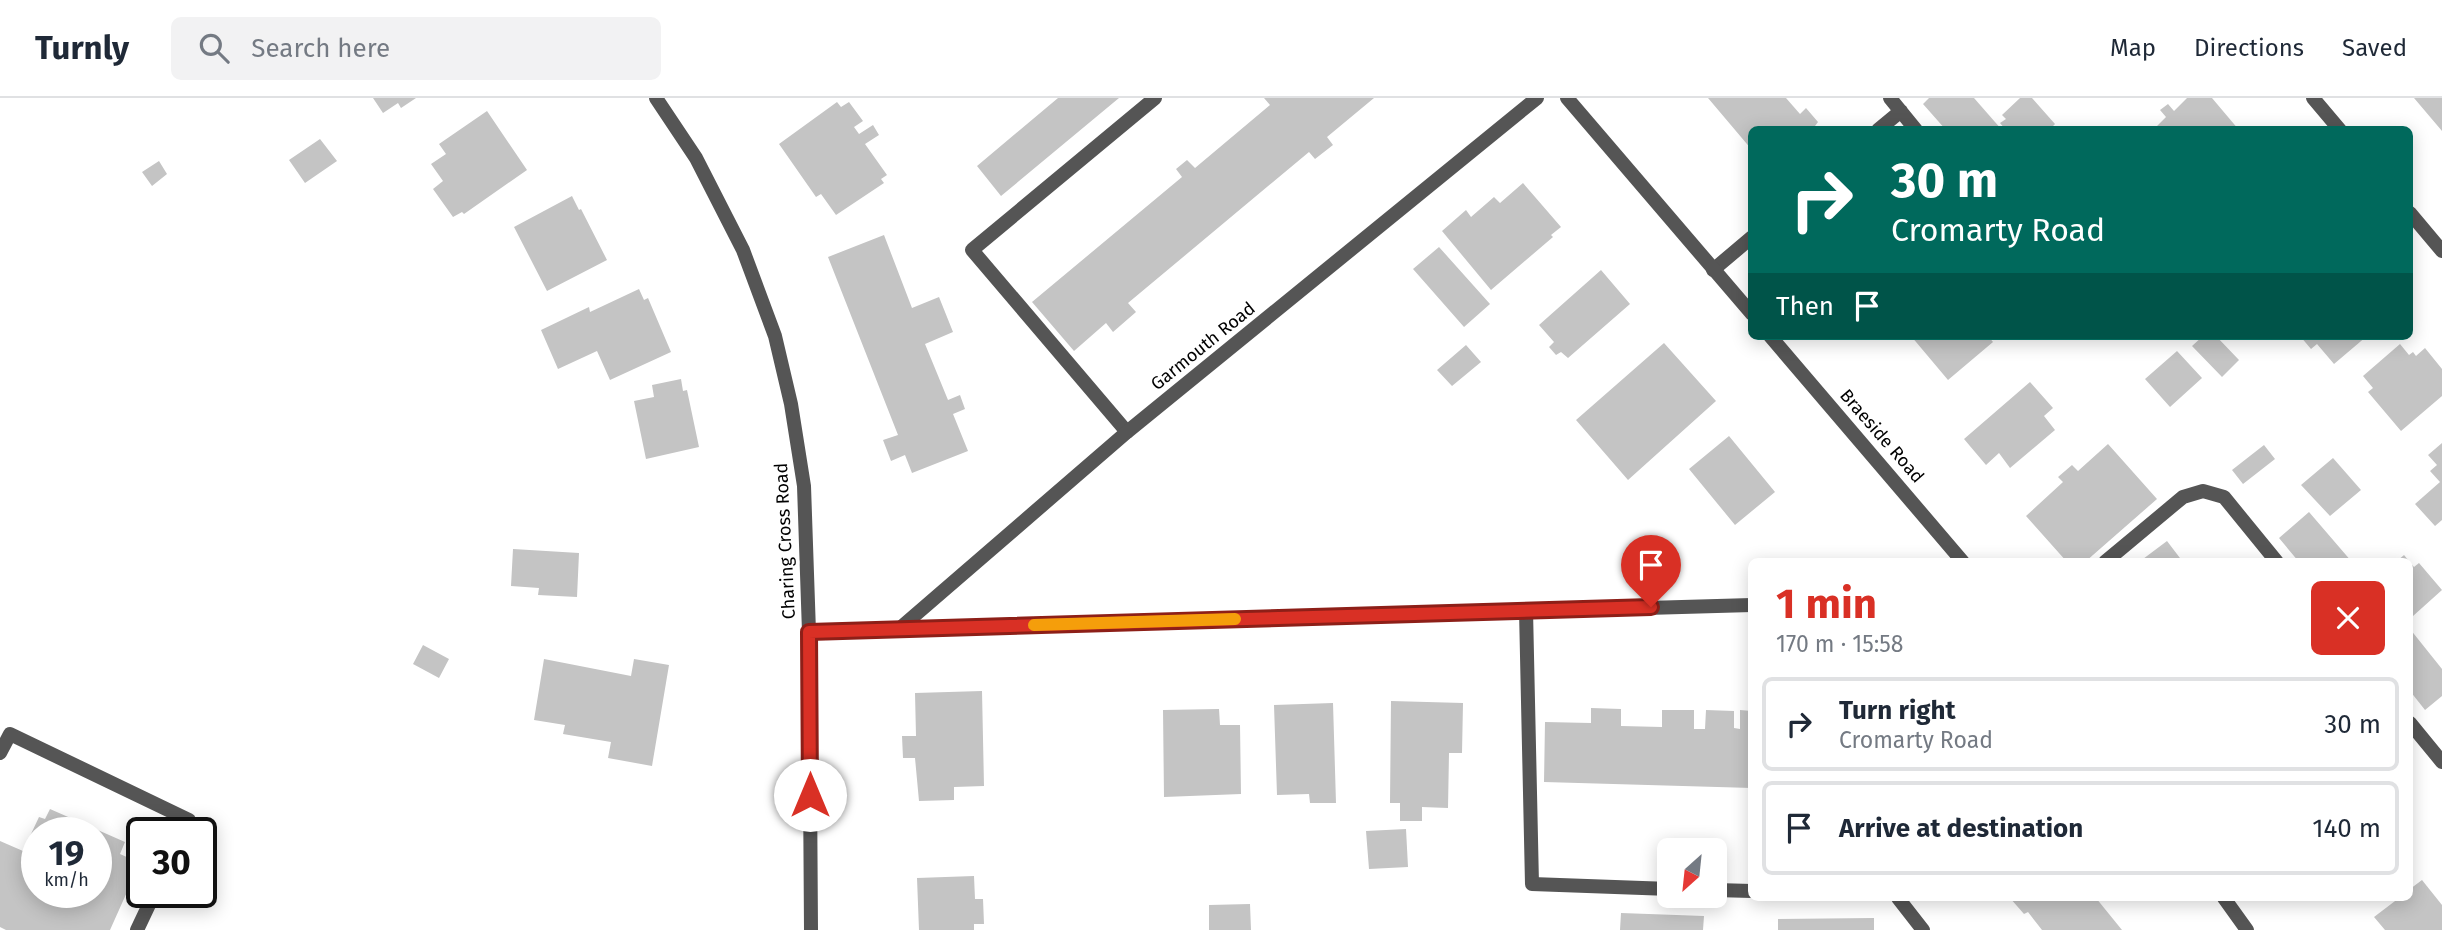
<!DOCTYPE html>
<meta charset="utf-8">
<style>
:root{--surface:#fff;--page:#f2f2f3;--text:#1f2937;--muted:#747a83;--line:#e0e1e3;--accent:#d93025}
body{margin:0;font-family:"Fira Sans",sans-serif;background:var(--page);color:var(--text);height:100vh;display:flex;flex-direction:column;font-size:26px;white-space:nowrap}
*{box-sizing:border-box;margin:0}
p{font-size:23px;color:var(--muted)}
.icon{flex:none;width:38px;height:38px;fill:none;stroke:currentColor;stroke-width:2;stroke-linecap:round;stroke-linejoin:round}
.map{position:relative;flex:1;overflow:hidden}
.panel{position:absolute;left:1748px;top:460px;width:665px;height:343px;display:flex;flex-direction:column;background:var(--surface);border-radius:10px;box-shadow:0 4px 18px #0003}
.panel>*{flex:none}
.hud{position:absolute;left:1748px;top:28px;width:665px;height:214px;border-radius:10px;box-shadow:0 4px 18px #0003;background:#00695c;color:#fff;overflow:hidden}
.needle{width:46px;rotate:207deg}
.fabs{position:absolute;left:1657px;top:740px;display:grid;gap:14px}
.fabs a{display:grid;place-items:center;width:70px;height:70px;border-radius:10px;background:var(--surface);box-shadow:0 4px 18px #0003;font-size:35px}
.speed{position:absolute;left:21px;top:719px;display:flex;gap:14px;font-size:35px;font-weight:700;text-align:center}
.speed>*{display:grid;place-content:center;width:91px;height:91px;border-radius:50%;background:var(--surface);box-shadow:0 4px 18px #0003;line-height:1}
.speed small{font-size:18px;font-weight:400}
.speed .limit{border:4px solid #111;border-radius:10px;background:#fff;color:#111}
.pin{position:absolute;display:grid;place-items:center;width:60px;height:60px;color:#fff;margin:-72px -30px;border-radius:50% 50% 50% 0;rotate:-45deg;box-shadow:0 0 7px #0007}
.pin .icon{rotate:45deg}
.me{position:absolute;width:77px;margin:-38px;rotate:0deg;stroke-linejoin:round;filter:drop-shadow(0 0 5px #0008)}
.turn{display:flex;align-items:center;gap:24px;height:147px;padding:0 28px;font-size:32px}
.turn .icon{width:91px;height:91px;stroke-width:2.5}
.turn b{display:block;font-size:49px;line-height:60px}
.then{display:flex;align-items:center;height:66px;padding:0 28px;background:#0003;gap:14px;font-size:26px}
.round{display:grid;place-items:center;flex:none;width:74px;height:74px;border-radius:10px;background:var(--page)}
.headline{display:flex;align-items:center;justify-content:space-between;height:119px;padding:0 28px}
h1{font-size:42px;font-weight:700;line-height:52px;color:var(--accent)}
ul{padding:0;list-style:none}
li{display:flex;align-items:center;gap:21px;height:94px;margin:0 14px 10px;padding:0 14px;border:4px solid var(--line);border-radius:10px}
li div{flex:1}
li b{display:block;font-size:26px}
li em{font-style:normal}
header{display:flex;align-items:center;gap:42px;box-sizing:border-box;height:98px;padding:0 35px;background:var(--surface);border-bottom:2px solid var(--line)}
header strong{font-size:33px}
nav{display:flex;gap:38px;margin-inline-start:auto;font-size:24px}
.search{width:490px;height:63px;background:var(--page);display:flex;align-items:center;gap:18px;box-sizing:border-box;padding:0 24px;border-radius:10px;color:var(--muted);font-size:26px}
.map>svg:first-child{display:block}
</style>
<header>
<strong>Turnly</strong>
<div class="search"><svg class="icon" aria-label="search" viewBox="0 0 24 24"><circle cx="10" cy="10" r="6"/><path d="M15 15l6 6"/></svg>Search here</div>
<nav><a>Map</a><a>Directions</a><a>Saved</a></nav>
</header>
<div class="map">
<svg width="2442" height="832" viewBox="0 0 2442 832">
<rect width="100%" height="100%" fill="#fff"/>
<path fill="#c4c4c4" fill-rule="evenodd" d="M373 0H416L401 10 398 5 383 15Z
M1058 0H1119L1001 98 977 68Z
M1264 0H1374L1327 39 1333 47 1315 61 1309 54 1128 205 1136 214 1113 234 1106 225 1074 253 1032 204 1182 79 1176 71 1187 62 1195 70 1270 7Z
M1708 0H1786L1800 16 1806 10 1818 24 1812 32H1752V52Z
M1929 0H1974L2002 32H1946L1923 6Z
M2020 0H2032L2055 26 2049 32H2006L2000 25 2006 21 2002 17Z
M2187 0H2212L2239 32H2153L2166 19 2160 12 2168 6 2174 13Z
M2414 0H2442V33Z
M837 4 841 9 849 4 863 23 854 29 859 36 873 27 879 37 865 46 887 77 881 81 884 85 836 117 821 96 816 99 779 46Z
M487 13 527 72 464 116 462 114 453 119 433 91 443 83 431 66 446 56 439 46Z
M320 41 337 63 305 85 289 62Z
M159 63 167 76 152 88 142 74Z
M1523 85 1561 129 1551 137 1553 139 1491 192 1442 133 1466 112 1471 119 1494 99 1500 105Z
M572 98 579 112 581 111 607 162 547 193 514 129Z
M884 137 912 210 939 199 953 234 925 246 948 302 960 297 965 311 953 316 968 353 912 375 905 357 891 363 883 342 898 337 828 159Z
M1439 149 1490 206 1464 229 1413 171Z
M1601 172 1630 206 1568 260 1561 254 1556 257 1549 249 1554 244 1539 227Z
M639 191 644 202 648 200 671 254 610 282 597 253 558 271 541 232 589 209 590 214Z
M1911 238H1988L1993 244 1948 282Z
M2203 238H2216L2239 262 2222 279 2192 248Z
M2300 238H2367L2334 266 2317 246 2311 251Z
M1664 245 1716 303 1628 382 1576 322Z
M2400 246 2409 257 2413 254 2416 258 2425 250 2442 271V298L2401 333 2368 294 2373 290 2363 278Z
M1466 247 1481 264 1452 288 1437 272Z
M2177 253 2202 280 2170 309 2145 281Z
M681 281 683 293 687 292 699 349 646 361 634 303 654 299 652 287Z
M2030 284 2053 310 2044 318 2055 332 2010 370 1999 355 1986 367 1964 341Z
M1729 338 1775 394 1735 427 1689 371Z
M2442 345V422L2435 428 2415 406 2440 384 2430 373 2437 367 2428 357Z
M2108 346 2157 401 2085 464H2067L2026 418 2063 384 2058 379 2072 367 2078 373Z
M2264 347 2275 361 2243 386 2232 372Z
M2333 360 2361 392 2330 418 2301 387Z
M2309 414 2352 464H2299L2279 440Z
M2167 443 2183 464H2139Z
M513 451 579 455 577 499 538 497 539 490 511 488Z
M2404 457 2414 469 2419 465 2442 492 2413 518 2410 515V464H2396Z
M2410 531 2442 571V598L2425 612 2410 593Z
M423 547 449 561 439 580 413 566Z
M544 561 631 578 634 561 669 567 652 668 608 660 611 644 563 636 565 627 534 622Z
M982 593 984 688 954 689V702L919 703 915 660H903L902 638H916L915 595Z
M1391 603 1463 605 1462 655H1449L1448 710 1422 709V723H1400V705H1390Z
M1333 605 1336 705H1310L1309 696 1277 697 1274 607Z
M1591 610 1621 611V628L1662 629V612H1694V631H1705L1706 612 1734 613V630L1740 631V612L1752 613V690L1544 684 1545 624 1591 625Z
M1219 611 1220 627H1240L1241 696 1164 699 1163 612Z
M50 711 125 744 120 756 140 765 110 832H6L0 829V743L23 753 39 719 45 721ZM37 735H96V794H37Z
M1406 731 1408 769 1369 771 1366 733Z
M974 778 975 801H983L984 826H974V832H919L917 780Z
M2422 782 2442 807V832H2385L2374 819 2399 800H2410V791Z
M2010 800H2096L2122 832H2042L2028 814 2024 816Z
M1250 806 1251 832H1209V807Z
M1621 815 1704 818 1703 832H1620Z
M1874 820V832H1778V821Z"/>
<g fill="none" stroke-linecap="round" stroke-linejoin="round">
<path stroke="#555" stroke-width="14" d="M1890 0 1916 32
M1878 32 1901 13
M1713 172 1752 139
M1127 334 972 152 1155 0
M2105 464 2183 399 2203 393 2224 399 2277 464
M1526 512 1532 786 1670 791
M2410 625 2442 664
M0 655 10 636 189 722 183 735
M1715 792 1752 793
M1898 800 1923 832
M137 832 155 794"/>
<path stroke="#555" stroke-width="14" d="M656 0 696 60 743 152 775 238 791 306 804 388 809 534 811 832
M1567 0 1752 216
M2313 0 2340 32
M2410 115 2442 153
M1770 238 1963 464
M899 531 1127 334 1537 0
M809 534 1752 507
M2224 800 2247 832"/>
</g>
<g fill="none" stroke-linecap="round" stroke-linejoin="round">
<g stroke="#8d1f18" stroke-width="18">
<path id="route" d="M810 697 809 534 1651 509"/>
</g>
<use href="#route" stroke="#d93025" stroke-width="12"/>
<path stroke="#f59e0b" stroke-width="12" d="M1034 527 1235 521"/>
</g>
<g text-anchor="middle" stroke-width="7" stroke-linejoin="round" paint-order="stroke">
<g font-size="18" fill="#000" stroke="#fff">
<text transform="translate(1203 248) rotate(-39)" y="6">Garmouth Road</text>
<text transform="translate(1882 338) rotate(49)" y="6">Braeside Road</text>
<text transform="translate(785 443) rotate(-93)" y="6">Charing Cross Road</text>
</g>
</g>
</svg>
<div class="fabs">
<a><svg class="needle" viewBox="-14 -14 28 28"><path d="M0-13l5 13h-10z" fill="#e53935"/><path d="M0 13l5-13h-10z" fill="#747a83"/></svg></a>
</div>
<div class="speed"><div>19<small>km/h</small></div><div class="limit">30</div></div>
<div class="pin" style="left:1651px;top:509px;background:#d93025"><svg class="icon" aria-label="arrive" viewBox="0 0 24 24"><path d="M6 21V4h12l-3 4 3 4H6"/></svg></div>
<svg class="me" style="left:810px;top:697px" viewBox="-20 -20 40 40"><circle r="19" fill="#fff"/><path d="M0-13L10 11 0 6-10 11z" fill="#d93025"/></svg>
<div class="hud">
<div class="turn"><svg class="icon" aria-label="right" viewBox="0 0 24 24"><path d="M7 20v-9h11M14 6l5 5-5 5"/></svg><div><b>30 m</b>Cromarty Road</div></div>
<div class="then">Then<svg class="icon" aria-label="arrive" viewBox="0 0 24 24"><path d="M6 21V4h12l-3 4 3 4H6"/></svg></div>
</div>
<section class="panel">
<div class="headline"><div><h1>1 min</h1><p>170 m · 15:58</p></div><a class="round" style="background:#d93025;color:#fff"><svg class="icon" aria-label="close" viewBox="0 0 24 24"><path d="M6 6l12 12M18 6L6 18"/></svg></a></div>
<ul>
<li><svg class="icon" aria-label="right" viewBox="0 0 24 24"><path d="M7 20v-9h11M14 6l5 5-5 5"/></svg><div><b>Turn right</b><p>Cromarty Road</p></div><em>30 m</em></li>
<li><svg class="icon" aria-label="arrive" viewBox="0 0 24 24"><path d="M6 21V4h12l-3 4 3 4H6"/></svg><div><b>Arrive at destination</b></div><em>140 m</em></li>
</ul>
</section>
</div>
